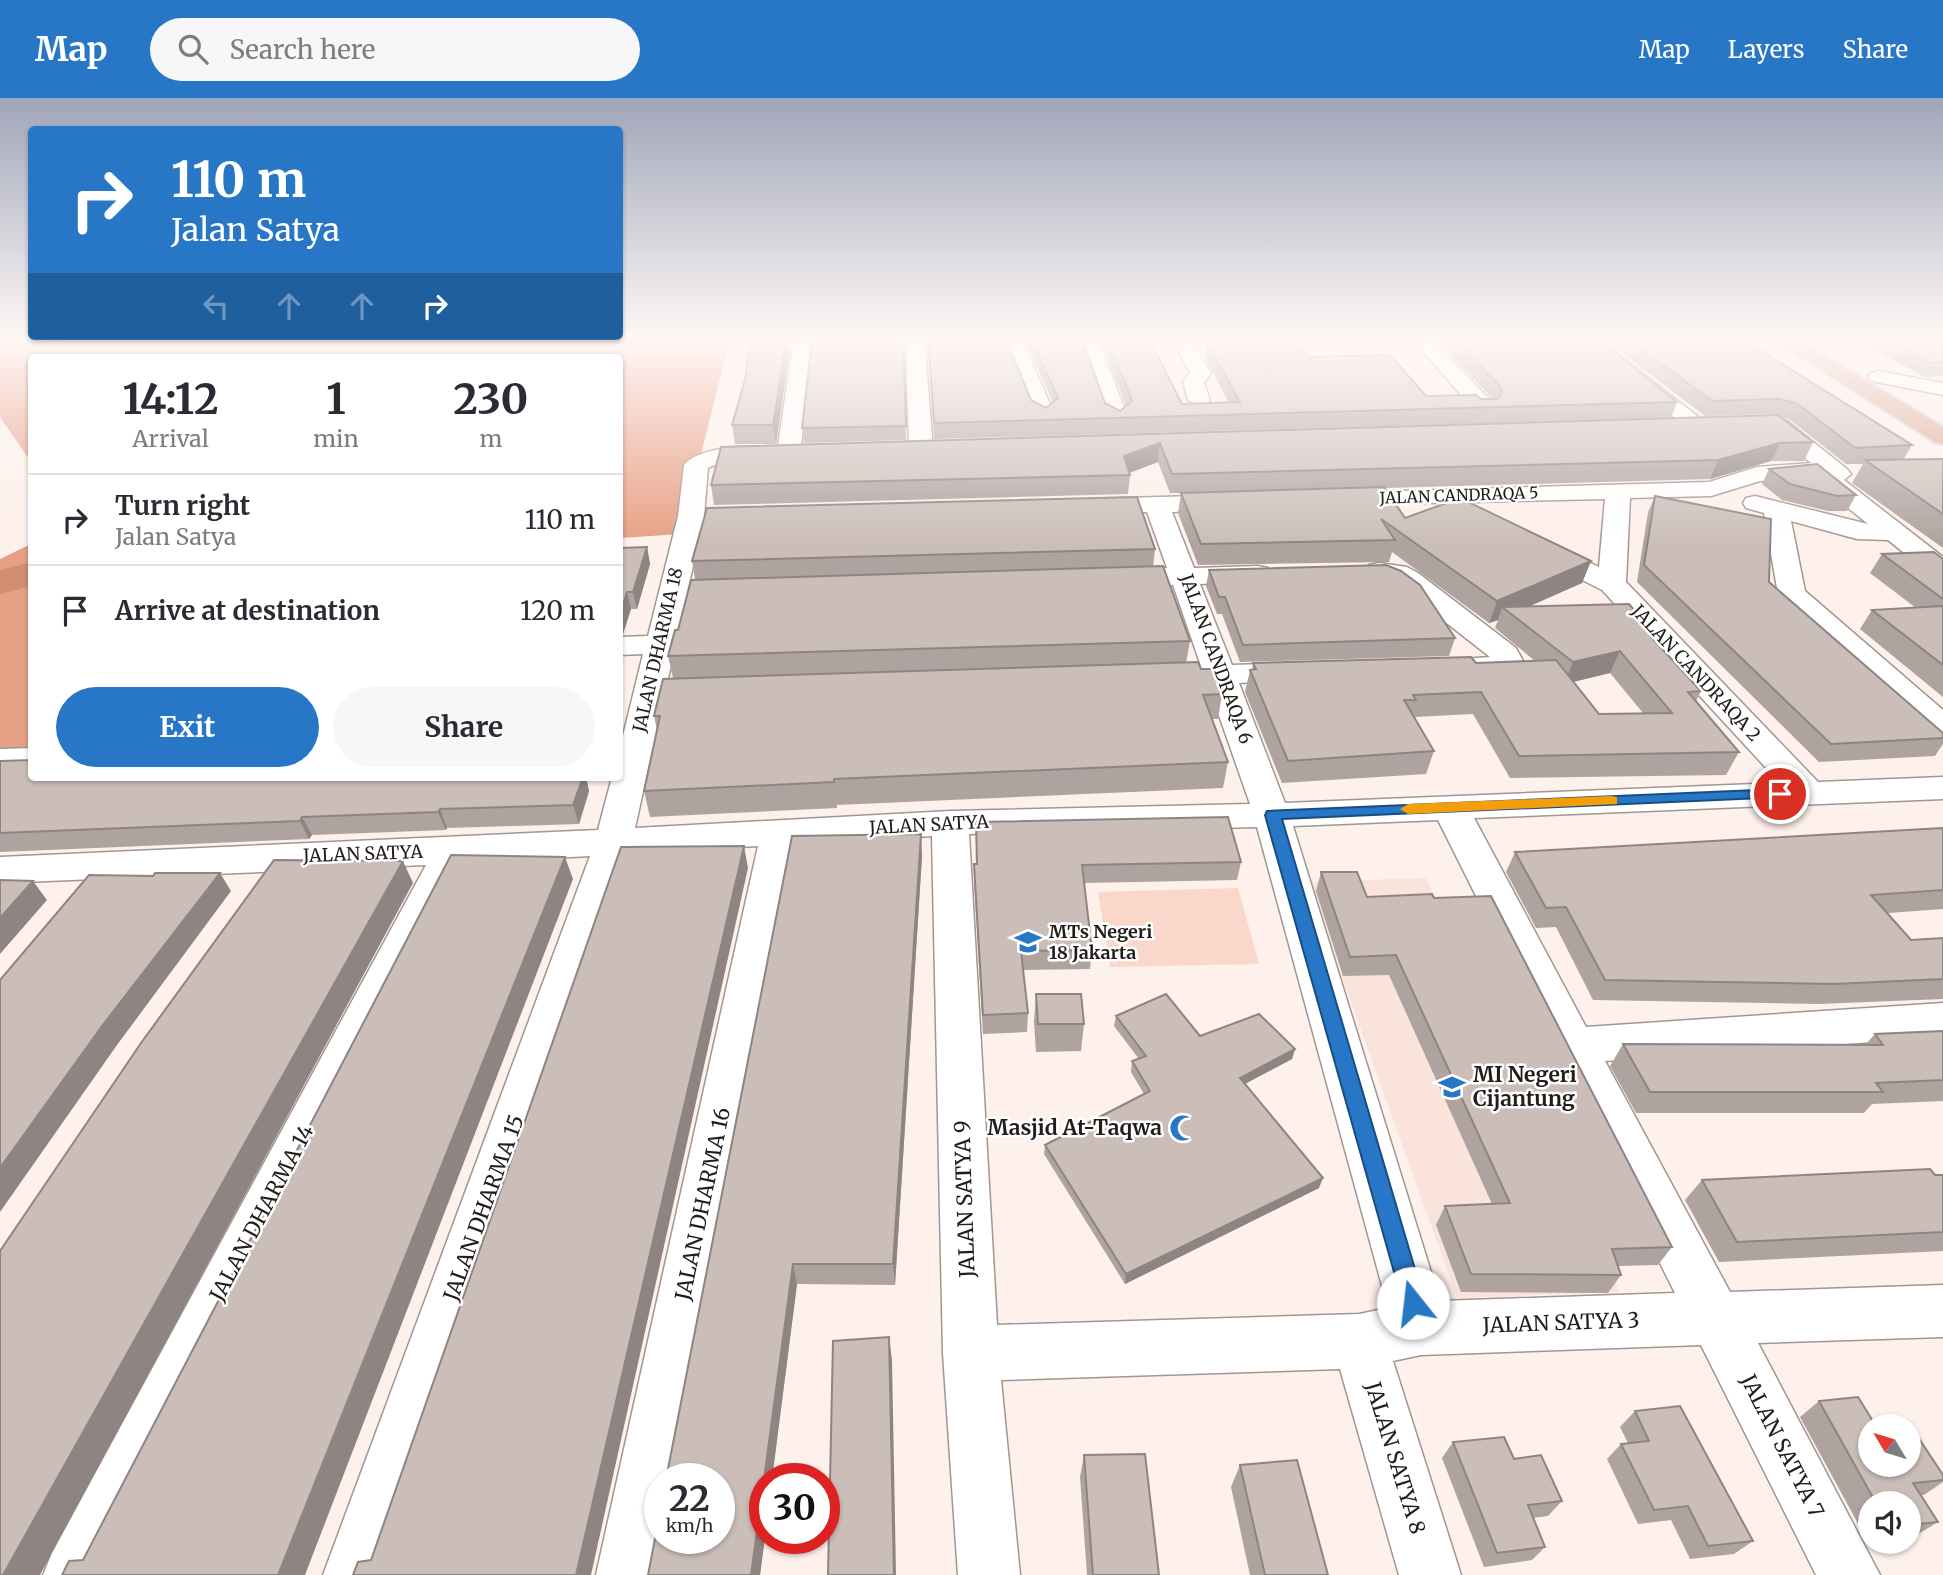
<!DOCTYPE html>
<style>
:root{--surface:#fff;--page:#f7f7f7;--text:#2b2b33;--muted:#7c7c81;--line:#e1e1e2;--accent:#2777c6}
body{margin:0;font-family:Merriweather,serif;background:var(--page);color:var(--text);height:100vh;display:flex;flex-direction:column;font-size:26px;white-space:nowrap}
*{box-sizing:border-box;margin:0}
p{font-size:23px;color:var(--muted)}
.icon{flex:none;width:38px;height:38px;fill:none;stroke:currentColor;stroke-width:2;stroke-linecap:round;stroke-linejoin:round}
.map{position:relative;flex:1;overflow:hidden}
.side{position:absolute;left:28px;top:256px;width:595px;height:427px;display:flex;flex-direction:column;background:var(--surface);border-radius:7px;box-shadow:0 2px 5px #0004}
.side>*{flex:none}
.banner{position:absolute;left:28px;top:28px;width:595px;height:214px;border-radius:7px;box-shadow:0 2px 5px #0004;background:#2777c6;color:#fff;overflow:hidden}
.needle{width:46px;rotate:308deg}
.fabs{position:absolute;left:1858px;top:1316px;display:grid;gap:14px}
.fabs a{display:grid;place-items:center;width:63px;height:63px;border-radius:50%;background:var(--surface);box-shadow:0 2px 5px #0004;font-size:35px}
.speed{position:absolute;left:644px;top:1365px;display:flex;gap:14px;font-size:35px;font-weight:700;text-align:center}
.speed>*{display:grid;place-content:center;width:91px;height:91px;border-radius:50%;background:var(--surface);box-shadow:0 2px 5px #0004;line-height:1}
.speed small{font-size:18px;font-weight:400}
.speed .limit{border:10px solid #d22;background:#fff;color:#111}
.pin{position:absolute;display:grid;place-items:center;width:60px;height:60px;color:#fff;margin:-30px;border:4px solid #fff;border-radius:50%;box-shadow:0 2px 7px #0007}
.me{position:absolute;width:77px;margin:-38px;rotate:344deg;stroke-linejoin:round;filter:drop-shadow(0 0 5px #0008)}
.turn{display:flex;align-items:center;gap:24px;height:147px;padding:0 28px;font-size:32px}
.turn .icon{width:91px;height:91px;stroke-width:2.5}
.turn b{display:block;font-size:49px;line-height:60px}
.lanes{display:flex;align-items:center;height:66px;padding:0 28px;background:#0003;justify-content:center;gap:35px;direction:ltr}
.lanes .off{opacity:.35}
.eta{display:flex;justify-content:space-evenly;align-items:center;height:119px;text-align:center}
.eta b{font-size:42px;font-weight:700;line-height:49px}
.cta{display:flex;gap:14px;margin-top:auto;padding:14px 28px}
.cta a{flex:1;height:80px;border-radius:42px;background:var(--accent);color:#fff;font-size:28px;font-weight:700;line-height:80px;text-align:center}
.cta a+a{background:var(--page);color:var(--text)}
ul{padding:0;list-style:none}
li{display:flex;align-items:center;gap:21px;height:91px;padding:0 28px;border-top:2px solid var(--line)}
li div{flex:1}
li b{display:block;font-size:26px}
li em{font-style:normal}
header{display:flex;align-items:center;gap:42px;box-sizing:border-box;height:98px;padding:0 35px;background:var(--accent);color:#fff}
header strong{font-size:33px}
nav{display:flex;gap:38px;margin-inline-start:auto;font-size:24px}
.search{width:490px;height:63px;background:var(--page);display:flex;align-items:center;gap:18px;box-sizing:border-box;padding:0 24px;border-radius:38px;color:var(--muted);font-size:26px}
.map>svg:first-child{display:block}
</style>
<header>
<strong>Map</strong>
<div class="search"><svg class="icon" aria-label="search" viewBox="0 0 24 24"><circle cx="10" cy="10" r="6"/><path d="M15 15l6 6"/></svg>Search here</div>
<nav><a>Map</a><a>Layers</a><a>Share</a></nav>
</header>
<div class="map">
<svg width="1943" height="1477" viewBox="0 0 1943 1477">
<rect width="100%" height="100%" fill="#fef0eb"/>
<path fill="#f9e3db" d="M1426 780 1619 1194 1457 1200 1308 784Z"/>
<path fill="#f9d7ca" d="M1238 790 1259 866 1110 869 1098 794Z"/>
<path fill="#e6a085" d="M0 239H856L729 244 681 436 620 440V259H32L31 364 0 319Z
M31 446V677L0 679V461Z"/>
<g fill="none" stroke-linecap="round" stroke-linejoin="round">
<path fill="#d28e73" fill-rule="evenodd" d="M43 239H71L64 259H34Z
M32 464V488L0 496V472Z"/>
<g stroke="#a29691" stroke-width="3">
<path id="minor" d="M860 239H1105L1099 244 1128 320 1117 327 1106 320 1080 245 1024 247 1055 317 1044 324 1033 317 1005 247 925 249 933 353 929 358H913L909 353 906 250 811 252 800 357 796 362 788 364 778 359C761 373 728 359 708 370L704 418 635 730 950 713 1250 706 1208 586 1154 585 1149 578 1154 571 1201 568 1173 487 1107 486 1103 480 1107 474 1167 470 1147 414H1082L1078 409 1082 404 1091 401 1229 397 1238 399 1241 404 1238 409 1229 411 1172 414 1194 470 1258 468 1268 470 1272 476 1268 482 1200 486 1232 567 1299 565 1310 567 1314 574 1310 581 1239 585 1285 705 1780 685 1602 492 1535 458 1531 452 1535 446 1544 444 1599 469 1605 401 1339 407 1330 405 1327 400 1330 395 1709 384 1757 369 1811 365 1771 333 1762 331 1759 326 1770 319 1787 323 1847 371 1851 376 1844 382 1943 459V480L1933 478 1888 442 1857 441 1791 423 1805 493 1943 612V639L1931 636 1782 502 1778 496 1764 415 1746 410 1743 405 1746 400 1755 398 1868 426 1811 380 1760 383 1711 398 1630 400 1626 484 1818 684 1943 679V701L1474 720 1586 929 1943 905V939L1605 963 1730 1194 1943 1187V1239L1758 1245 1880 1477H1816L1701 1247 1421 1257 1393 1263 1461 1477H1399L1340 1271 1001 1282 1020 1477H958L943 1255 932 738 795 746 676 1381H660V1440H665L658 1477H596L758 748 629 755 385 1477H323L590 758 465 765 107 1477H43L52 1455 426 767 0 785V759L598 732 612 679H620V650L643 556 620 557V539L648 538 678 418 684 367C697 349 760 343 777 354L792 253 745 254 735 248 745 242ZM1438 722 1675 1195 1440 1203 1293 728ZM1257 729 1388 1210 1359 1216 997 1227 969 736Z
M1170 239H1189L1211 275 1204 285 1210 302 1207 307 1199 308 1188 302 1183 284 1190 274Z
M1410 239H1430L1492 304 1495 309 1492 314H1476Z
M1575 239H1596L1710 328 1699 335 1691 333Z
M1878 273 1943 285V297L1871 283 1868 279 1871 275Z
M1379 465 1407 469 1418 475 1516 550 1523 563C1509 583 1470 581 1448 576L1444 569 1448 562 1490 559 1398 487 1369 479 1365 473 1369 467Z
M32 650V671L0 673V651Z"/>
</g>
<g stroke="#d3d2d1" stroke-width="4">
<path id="major" d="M1769 239H1794L1943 329V346L1935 344Z"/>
</g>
<use href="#minor" fill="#fff" fill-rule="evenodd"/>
<use href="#major" fill="#dda791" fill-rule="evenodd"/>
</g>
<path fill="#afa39f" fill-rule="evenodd" d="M903 239 906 342 804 345 802 330Z
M928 239 1046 310 1053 305 1028 249V239H1081L1105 305 1120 313 1126 308 1102 245 1103 239H1148L1182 306 1229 305 1205 260 1207 245 1308 259 1426 298 1493 301 1447 253 1451 239H1595L1677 304 1671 320 934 341Z
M1601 239H1742L1741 241 1912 347 1903 362 1943 361V450L1852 385 1863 366H1846L1789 321 1780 319 1813 344 1804 363H1771L1710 381 1384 390 1405 420 1591 463 1582 485 1529 508 1658 540 1656 544 1701 593 1696 603 1739 654 1726 677 1510 680 1473 616 1414 619 1434 653 1426 676 1282 685 1245 594 1250 572H1252L1253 565H1476L1535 563 1495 530 1498 522 1489 525 1392 454 1389 464 1198 467 1178 415 1181 395H1170L1158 364 1130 375V377L1128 396 714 407 711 387 721 349 1774 317 1771 316 1705 318ZM1610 575 1643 615 1599 616 1573 584Z
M1853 239H1943V278L1924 279Z
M789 256 776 346H735L732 327Z
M1769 371 1856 397 1847 413H1828L1782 402 1762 386Z
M1655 398 1769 484 1943 635V646L1935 658 1819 664 1637 484 1648 414Z
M647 449 650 466 637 511H631L623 536 620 450Z
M1155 451 1153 469 1190 543 1186 565 1201 571 1222 596 1218 621H1212L1228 664 1223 690 837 707V710L650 719 644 693 657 632 654 618 673 580 668 558 695 481 692 463Z
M1882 456 1943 461V599L1860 531 1872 512 1916 510 1870 475Z
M1209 472 1455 540 1449 558 1240 564 1222 516H1217L1206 488Z
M0 663 32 679 586 680 589 693 579 726 447 730 446 732 312 737 309 741 0 754Z
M976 724 1241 764 1237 782 1084 785 1092 852 1090 871 1023 872 1028 915 1027 934 983 936 974 785V766H977Z
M1943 730V811L1888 815 1911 842 1943 840V901L1818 906 1593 902 1556 829 1536 830 1506 774 1515 754Z
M922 758 895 1187 797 1186 772 1381H765V1439L760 1477H648L719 1381Z
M1321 774 1367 799 1434 800 1672 1149 1658 1167 1618 1168 1621 1177 1608 1195 1461 1194 1436 1127 1445 1108 1492 1106 1389 877 1343 878 1316 793Z
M1036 896 1084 926 1081 953 1036 954 1034 924Z
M1116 918 1200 938 1295 951 1292 961 1245 986 1319 1090 1125 1186 1044 1056 1045 1047 1144 996 1131 974 1132 963 1139 961 1114 928Z
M1943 933V1003L1872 1006 1864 1015H1636L1610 968 1623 946H1866L1875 936Z
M1935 1077H1943V1153L1719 1164 1685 1102 1702 1082Z
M1819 1303 1871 1367 1943 1377V1384L1924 1397H1920L1938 1424 1915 1438 1909 1439V1405H1871V1443L1868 1444 1800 1319Z
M1635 1313 1753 1443 1734 1456 1690 1461 1671 1422 1638 1426 1607 1361 1621 1346 1628 1345 1620 1329Z
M1453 1344 1514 1361 1562 1403 1548 1418 1533 1420 1545 1449 1532 1462 1484 1469 1442 1360Z
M1084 1357 1159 1477H1087L1080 1379Z
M1240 1367 1328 1477H1250L1231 1389Z"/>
<path fill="#8e8582" d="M787 239 789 256 776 346 773 327Z
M1160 345 1158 364 1122 377 1124 358Z
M1780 345 1771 363 1710 381 1718 362Z
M647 449 650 466 637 511 633 494Z
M1591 463 1582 485 1512 516 1502 509 1498 522 1489 525 1497 503Z
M627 494 631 511 623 536 620 538V517Z
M1620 553 1610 575 1564 586 1573 564Z
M578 679H586L589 693 579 726 573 707Z
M440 711 447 730 446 732 438 714Z
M302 719 312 737 309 741 300 723Z
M921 736 922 758 895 1187 893 1166Z
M744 748 748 770 591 1477H576Z
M565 759 573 781 305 1477H278Z
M403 763 413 785 40 1477H3Z
M220 775 231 793 117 947 0 1114V1070L102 928Z
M33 783 47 802 0 856V820Z
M1295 951 1292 961 1237 990 1240 980Z
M1323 1080 1319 1090 1125 1186 1126 1176Z
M793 1166 797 1186 772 1381H765V1439L760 1477H751Z
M889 1239 892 1262 896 1477H894Z"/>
<path fill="#cbbeb9" stroke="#8e8582" stroke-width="2" d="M751 239H787L773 327H732L745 282Z
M903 239 906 328 802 330 812 242Z
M928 239H1005L1031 302 1046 310 1058 300 1030 239H1081L1105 305 1120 313 1132 303 1107 239H1148L1182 306 1240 304 1207 245 1297 244 1308 259 1390 257 1426 298 1476 297 1481 301H1497L1502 295 1499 287 1452 239H1595L1677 304 934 325Z
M1625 239H1739L1912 347 1855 350 1796 305 1778 301 1712 303Z
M1885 239H1943V264L1931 265Z
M1778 317 1813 344 1780 345 1718 362 1172 376 1160 345 1124 358 1130 377 711 387 721 349Z
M1943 361V416L1865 362Z
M1817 366 1856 397 1837 398 1790 386 1769 371Z
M1384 389 1405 420 1460 400 1591 463 1497 503 1381 421 1395 442 1201 446 1181 395Z
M1655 398 1771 421 1769 484 1943 635V640L1831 646 1644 467Z
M1137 399 1155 451 692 463 707 410Z
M647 449 633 494H627L620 517V450Z
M1934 454 1943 461V501L1882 456Z
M1386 467 1401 473 1420 487 1455 540 1243 547 1225 499H1219L1209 472Z
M1163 468 1190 543 668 558 675 532H678L691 482Z
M1629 506 1658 540H1652L1701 593 1688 594 1739 654 1519 658 1481 594 1413 597 1416 602H1404L1434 653 1288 663 1250 572 1256 571 1253 565 1471 559 1476 565 1556 562 1599 616 1672 615 1620 553 1573 564 1502 509Z
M1943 508V567L1872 512Z
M1198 564 1201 571H1213L1222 596 1203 597 1228 664 834 681V684L644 693 660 618H654L663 581Z
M32 662V679H583L573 707 440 711 438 714 302 719 300 723 0 735V663Z
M1228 719 1241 764 1082 767 1092 852 1021 853 1028 915 983 917 974 766H977L976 724Z
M1943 730V792L1871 797 1911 842 1943 840V881L1834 886 1605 882 1566 809 1546 810 1515 754Z
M921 736 893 1166H793L751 1477H648L660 1415V1440H719V1381H666L792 738Z
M744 748 576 1477H353L358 1464 371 1462 621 749Z
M451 757 565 759 278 1477H62L69 1463 83 1462Z
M274 762 403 763 3 1477H0V1153L141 945Z
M1321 774H1357L1367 799 1432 796 1434 800 1491 798 1672 1149 1612 1151 1621 1177 1471 1176 1445 1108 1510 1105 1396 857 1350 859Z
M155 775H220L102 928 0 1070V882L89 777 153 778Z
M0 782 33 783 0 820Z
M1036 896H1081L1084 926H1038Z
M1166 896 1200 938 1259 916 1295 951 1240 980 1323 1080 1126 1176 1045 1047 1150 993 1132 963 1146 958 1116 918Z
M1943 933V982L1876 985 1883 994H1650L1623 946 1883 947 1875 936Z
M1930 1071 1935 1077H1943V1134L1737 1144 1702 1082Z
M889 1239 894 1477H828L833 1243Z
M1858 1299 1876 1328H1871V1367H1909V1340L1918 1339 1943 1377V1382L1913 1385 1938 1424 1909 1427V1405H1876L1819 1303Z
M1680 1308 1753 1443 1708 1448 1688 1408 1654 1412 1621 1346 1649 1343 1635 1313Z
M1504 1339 1514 1361 1541 1357 1562 1403 1528 1407 1545 1449 1497 1455 1453 1344Z
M1145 1356 1159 1477H1093L1084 1357Z
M1297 1362 1328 1477H1265L1240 1367Z"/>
<linearGradient id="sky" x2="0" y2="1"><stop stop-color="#9fa5b9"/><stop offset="0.54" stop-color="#fff8f6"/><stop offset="1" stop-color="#fff8f6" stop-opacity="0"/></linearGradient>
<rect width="1943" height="446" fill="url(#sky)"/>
<path fill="#2777c6" stroke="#194d81" stroke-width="2" d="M1780 691 1786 692V699L1282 721 1425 1205 1421 1213 1413 1216 1405 1213 1265 717 1267 713Z"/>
<path fill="#f59e0b" d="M1611 698 1617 699V706L1408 716 1400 711 1408 706Z"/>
<defs>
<g id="school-bare" transform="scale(2.1)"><path d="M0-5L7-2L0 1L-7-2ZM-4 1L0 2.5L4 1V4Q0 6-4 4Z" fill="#2777c6" stroke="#fff" stroke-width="2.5" paint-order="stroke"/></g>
<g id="mosque-bare" transform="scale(2.1)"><path d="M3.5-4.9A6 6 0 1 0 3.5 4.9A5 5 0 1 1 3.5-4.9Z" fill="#2777c6" stroke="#fff" stroke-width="2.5" paint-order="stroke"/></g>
</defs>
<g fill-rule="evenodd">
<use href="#school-bare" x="1028" y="844"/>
<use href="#school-bare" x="1452" y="989"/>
<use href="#mosque-bare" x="1183" y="1030"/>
</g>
<g text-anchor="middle" stroke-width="5" stroke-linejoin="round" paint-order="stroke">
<g font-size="16" fill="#221d1b" stroke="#fff">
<text transform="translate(1459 397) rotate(-2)" y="6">JALAN CANDRAQA 5</text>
</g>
<g font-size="18" fill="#221d1b" stroke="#fff">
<text transform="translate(658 552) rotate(-77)" y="6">JALAN DHARMA 18</text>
<text transform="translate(1216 561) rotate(70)" y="6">JALAN CANDRAQA 6</text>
<text transform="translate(1696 575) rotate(47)" y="6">JALAN CANDRAQA 2</text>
<text transform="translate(929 727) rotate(-3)" y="6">JALAN SATYA</text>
<text transform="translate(363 756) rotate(-2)" y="6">JALAN SATYA</text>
</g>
<g font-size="18" font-weight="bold" fill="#221d1b" stroke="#fff" text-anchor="start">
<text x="1049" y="840">MTs Negeri<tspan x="1049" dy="21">18 Jakarta</tspan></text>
</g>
<g font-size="21" font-weight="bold" fill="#221d1b" stroke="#fff" text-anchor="start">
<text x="1473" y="984">MI Negeri<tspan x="1473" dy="24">Cijantung</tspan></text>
<text x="1162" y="1037" text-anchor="end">Masjid At-Taqwa</text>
</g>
<g font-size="21" fill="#221d1b" stroke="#fff">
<text transform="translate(965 1101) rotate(-92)" y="7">JALAN SATYA 9</text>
<text transform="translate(703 1106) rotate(-78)" y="7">JALAN DHARMA 16</text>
<text transform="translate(484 1110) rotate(-70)" y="7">JALAN DHARMA 15</text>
<text transform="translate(262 1115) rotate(-62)" y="7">JALAN DHARMA 14</text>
<text transform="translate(1561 1225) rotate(-2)" y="7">JALAN SATYA 3</text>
<text transform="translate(1782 1348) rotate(63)" y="7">JALAN SATYA 7</text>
<text transform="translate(1395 1360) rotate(73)" y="7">JALAN SATYA 8</text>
</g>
</g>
</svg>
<div class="fabs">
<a><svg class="needle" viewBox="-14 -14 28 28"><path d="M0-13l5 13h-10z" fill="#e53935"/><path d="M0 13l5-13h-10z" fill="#7c7c81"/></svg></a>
<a><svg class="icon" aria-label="sound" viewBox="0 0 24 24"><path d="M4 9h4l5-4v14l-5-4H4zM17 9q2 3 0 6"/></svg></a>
</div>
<div class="speed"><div>22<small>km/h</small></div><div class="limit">30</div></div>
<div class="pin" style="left:1780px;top:696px;background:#d93025"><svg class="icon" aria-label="arrive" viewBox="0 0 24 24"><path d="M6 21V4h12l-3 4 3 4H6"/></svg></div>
<svg class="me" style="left:1413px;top:1205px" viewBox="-20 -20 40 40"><circle r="19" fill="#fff"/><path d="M0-13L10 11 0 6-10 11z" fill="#2777c6"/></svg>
<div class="banner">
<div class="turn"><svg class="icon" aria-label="right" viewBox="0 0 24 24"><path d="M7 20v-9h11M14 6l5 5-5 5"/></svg><div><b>110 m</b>Jalan Satya</div></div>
<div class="lanes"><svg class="icon off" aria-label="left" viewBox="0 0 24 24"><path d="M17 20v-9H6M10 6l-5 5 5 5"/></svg><svg class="icon off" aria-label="ahead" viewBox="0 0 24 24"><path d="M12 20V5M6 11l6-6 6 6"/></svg><svg class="icon off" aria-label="ahead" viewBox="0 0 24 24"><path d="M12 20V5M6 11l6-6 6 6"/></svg><svg class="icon" aria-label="right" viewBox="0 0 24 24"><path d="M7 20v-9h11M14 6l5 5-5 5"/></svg></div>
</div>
<section class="side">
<div class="eta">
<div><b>14:12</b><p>Arrival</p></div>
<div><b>1</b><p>min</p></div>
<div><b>230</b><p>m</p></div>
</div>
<ul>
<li><svg class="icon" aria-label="right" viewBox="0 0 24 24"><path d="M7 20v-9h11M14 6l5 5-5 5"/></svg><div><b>Turn right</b><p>Jalan Satya</p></div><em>110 m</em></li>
<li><svg class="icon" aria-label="arrive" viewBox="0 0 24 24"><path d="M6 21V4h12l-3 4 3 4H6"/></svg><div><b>Arrive at destination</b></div><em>120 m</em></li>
</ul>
<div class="cta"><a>Exit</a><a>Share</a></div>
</section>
</div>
